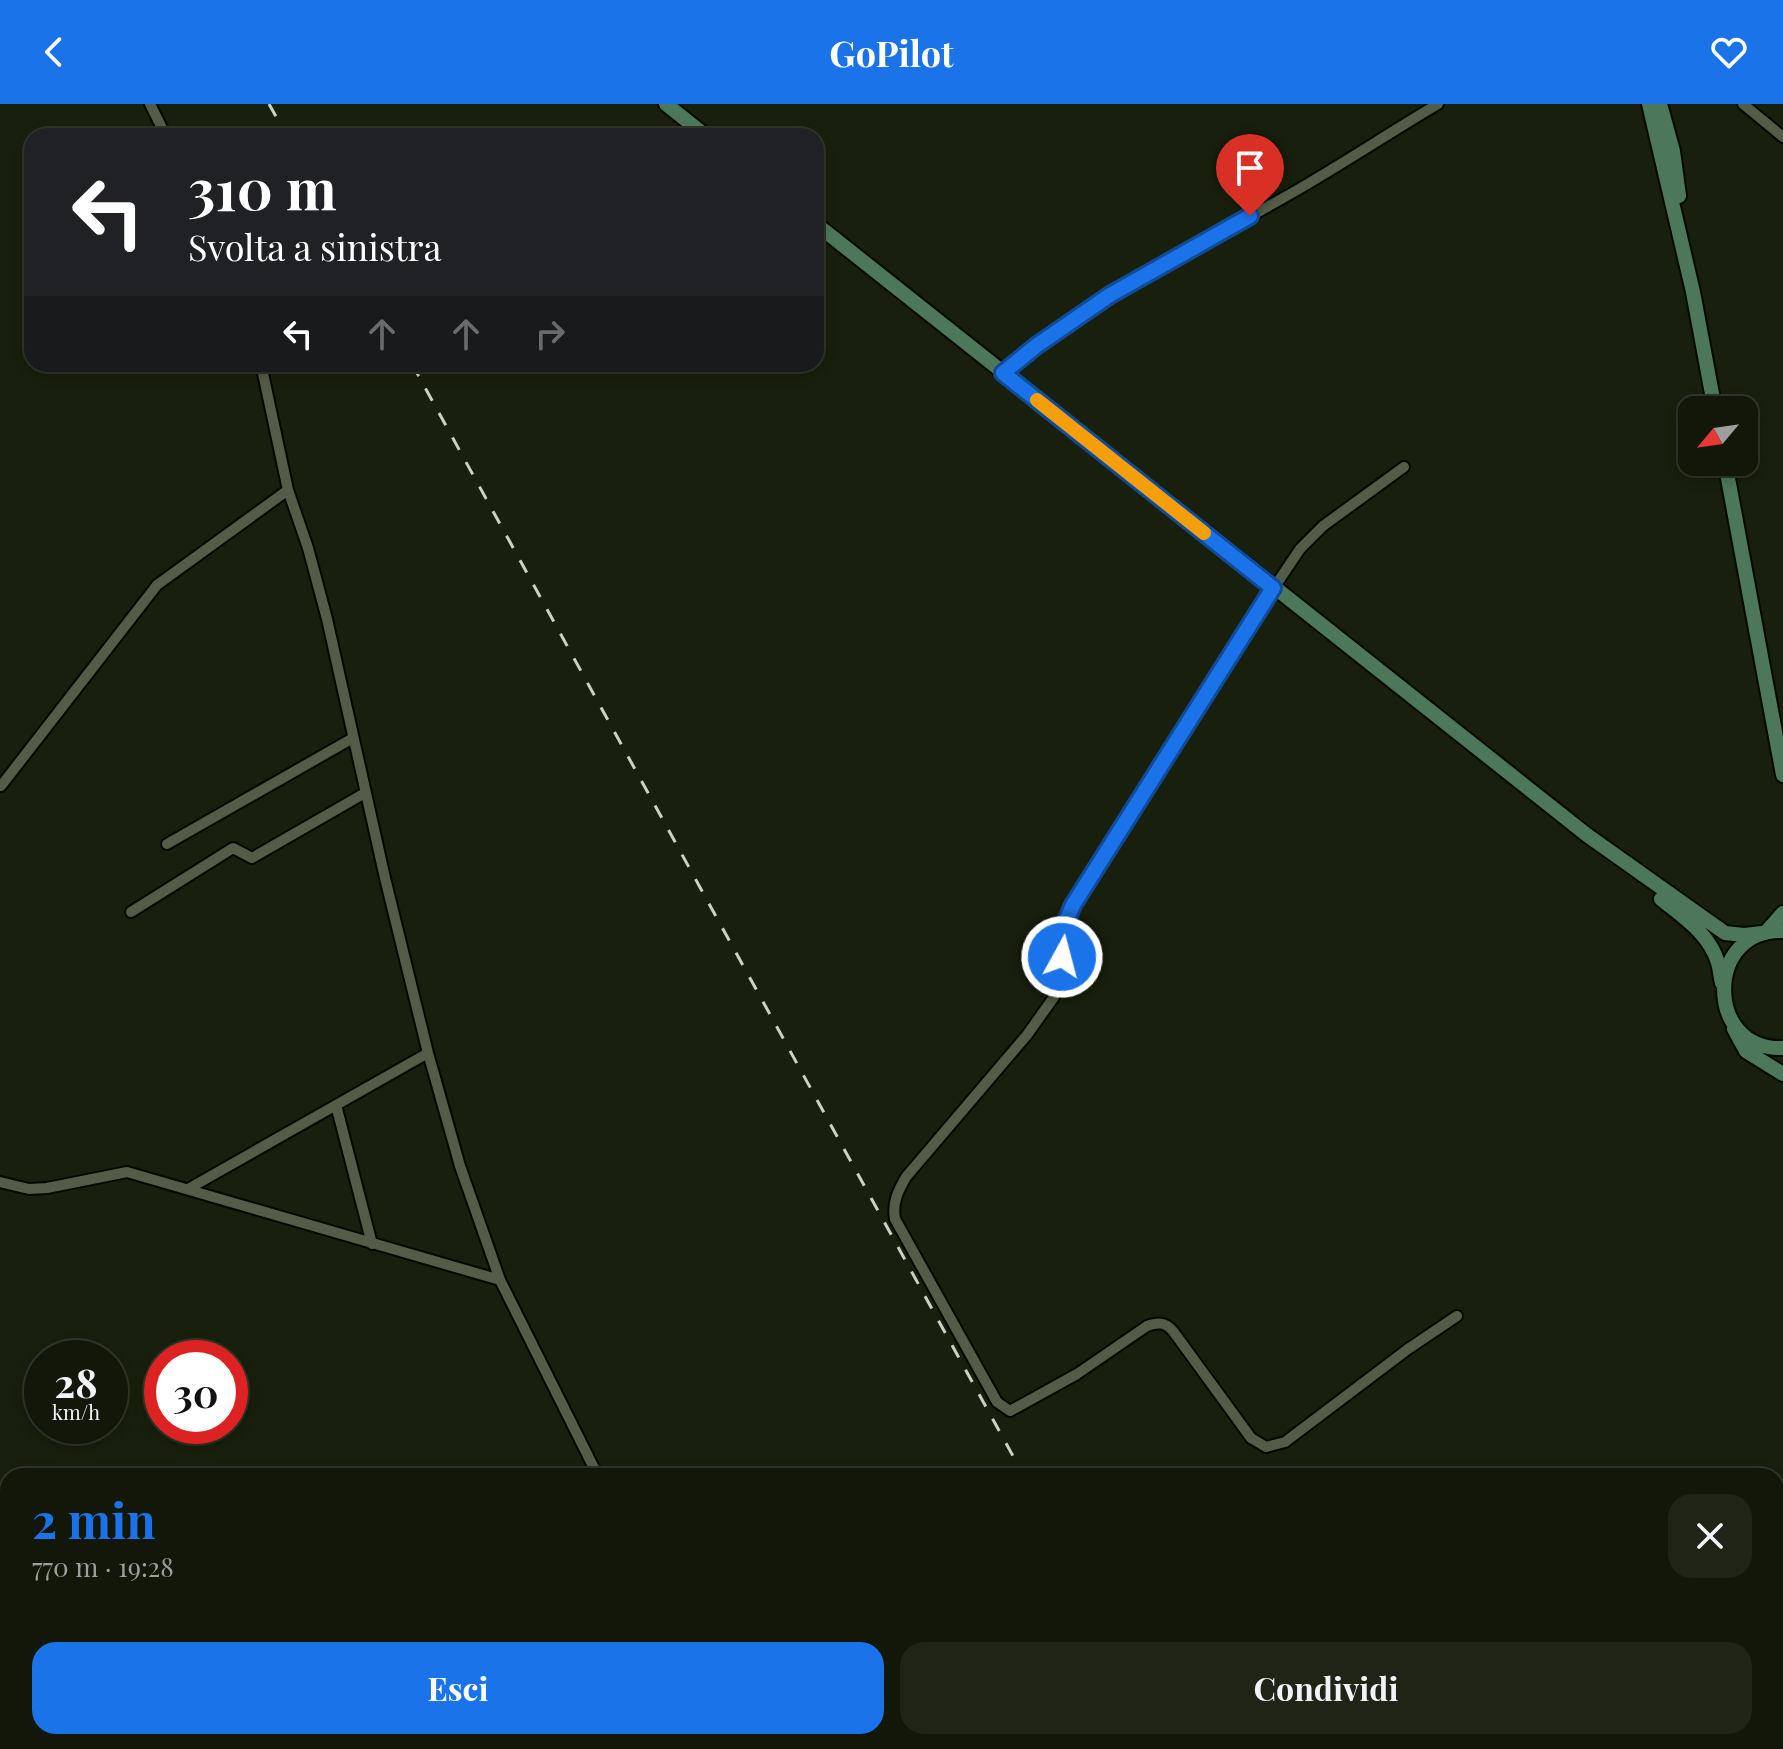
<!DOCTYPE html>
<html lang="it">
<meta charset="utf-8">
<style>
:root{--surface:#121709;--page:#1f2417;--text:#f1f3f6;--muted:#9c9f9c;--line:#31362a;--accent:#1a73e8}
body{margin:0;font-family:"Playfair Display",serif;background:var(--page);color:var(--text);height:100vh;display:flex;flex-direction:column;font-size:30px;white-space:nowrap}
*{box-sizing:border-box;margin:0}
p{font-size:26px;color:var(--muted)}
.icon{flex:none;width:44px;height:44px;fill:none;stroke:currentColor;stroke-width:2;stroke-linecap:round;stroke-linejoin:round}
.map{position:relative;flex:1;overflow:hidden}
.details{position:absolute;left:0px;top:1364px;width:1784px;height:282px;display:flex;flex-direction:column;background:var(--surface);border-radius:24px 24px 0 0;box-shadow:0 4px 12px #0003,0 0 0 2px var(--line)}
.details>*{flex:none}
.hud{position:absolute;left:24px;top:24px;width:800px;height:244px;border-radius:24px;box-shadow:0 4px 12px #0003,0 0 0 2px var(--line);background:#202124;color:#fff;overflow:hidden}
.needle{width:52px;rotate:241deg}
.controls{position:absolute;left:1678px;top:292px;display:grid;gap:16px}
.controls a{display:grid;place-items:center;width:80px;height:80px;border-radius:16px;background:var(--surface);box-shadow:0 4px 12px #0003,0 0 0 2px var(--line);font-size:40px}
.speed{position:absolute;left:24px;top:1236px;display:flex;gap:16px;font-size:40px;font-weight:700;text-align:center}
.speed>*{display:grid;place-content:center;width:104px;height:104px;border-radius:50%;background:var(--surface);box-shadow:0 4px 12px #0003,0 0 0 2px var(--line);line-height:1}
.speed small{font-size:20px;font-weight:400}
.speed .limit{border:12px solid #d22;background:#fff;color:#111}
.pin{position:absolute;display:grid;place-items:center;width:68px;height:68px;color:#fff;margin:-82px -34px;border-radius:50% 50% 50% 0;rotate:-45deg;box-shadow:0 0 8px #0007}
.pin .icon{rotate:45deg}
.me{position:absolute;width:88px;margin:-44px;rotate:7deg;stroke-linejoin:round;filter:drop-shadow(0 0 6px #0008)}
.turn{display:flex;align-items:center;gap:28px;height:168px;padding:0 32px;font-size:36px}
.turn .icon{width:104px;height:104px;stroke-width:2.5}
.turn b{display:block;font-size:56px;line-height:68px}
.lanes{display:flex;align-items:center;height:76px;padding:0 32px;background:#0003;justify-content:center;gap:40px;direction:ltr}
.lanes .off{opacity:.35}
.round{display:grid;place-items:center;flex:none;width:84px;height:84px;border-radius:24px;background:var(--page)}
.head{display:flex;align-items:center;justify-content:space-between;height:136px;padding:0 32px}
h1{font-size:48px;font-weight:700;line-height:60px;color:var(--accent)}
.action{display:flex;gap:16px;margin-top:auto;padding:16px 32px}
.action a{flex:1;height:92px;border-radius:24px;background:var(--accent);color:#fff;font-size:32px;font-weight:700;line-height:92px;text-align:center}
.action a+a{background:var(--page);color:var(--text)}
header{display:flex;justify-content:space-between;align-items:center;height:104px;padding:0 32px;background:var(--accent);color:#fff;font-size:36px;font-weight:700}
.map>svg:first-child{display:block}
</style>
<header><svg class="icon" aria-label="back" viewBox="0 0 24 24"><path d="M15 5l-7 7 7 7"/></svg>GoPilot<svg class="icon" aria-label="heart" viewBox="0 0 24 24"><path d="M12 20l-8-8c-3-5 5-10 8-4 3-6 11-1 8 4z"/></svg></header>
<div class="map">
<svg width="1783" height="1645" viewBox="0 0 1783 1645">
<rect width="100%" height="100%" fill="#181f0c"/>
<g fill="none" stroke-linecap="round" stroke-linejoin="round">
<g stroke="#040900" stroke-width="14">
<path id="street" d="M150 0 166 32
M1743 0 1783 33
M261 260 288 386 308 444 327 515 385 774 428 949 460 1062 500 1176 598 1372
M1003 269C1092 197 1193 145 1292 89 1341 61 1389 29 1438 0
M1404 363 1323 422 1300 445 1253 515 1073 801 1064 822 1062 864 1054 893 1027 931 906 1073C898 1087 892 1099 895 1115L997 1298 1010 1307 1077 1270 1147 1222C1158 1218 1165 1218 1173 1227L1251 1334 1266 1343 1285 1338 1408 1245 1457 1212
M1 682 157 481 288 386
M167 740 353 634
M131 808 233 744 252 754 365 689
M336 1001 372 1140
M0 1078 29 1085 47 1084 127 1068 500 1176
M188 1085 428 949
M0 1563 8 1559
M93 1638 95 1645
M648 1638 652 1645
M745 1638 749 1645"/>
</g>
<g stroke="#040900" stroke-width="18">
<path id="secondary" d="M666 0 706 32
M1649 0 1693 188 1715 306
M1660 0 1673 47 1679 92
M816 120 1587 731 1725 829 1744 831 1762 829
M1725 358 1783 671
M1661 795C1683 813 1710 830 1718 859 1720 865 1720 872 1722 879
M1768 826 1783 809
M1783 827C1705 824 1704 947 1783 944
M1734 925 1746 947 1783 970"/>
</g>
<use href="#street" stroke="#535c46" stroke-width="10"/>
<use href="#secondary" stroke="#4c7859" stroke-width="14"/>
<path stroke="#cad1c3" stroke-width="3" stroke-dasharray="14 14" stroke-linecap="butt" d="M269 0 287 32
M412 260 1024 1372
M1170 1638 1174 1645"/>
</g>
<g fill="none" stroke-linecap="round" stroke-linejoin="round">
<g stroke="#114b97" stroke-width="20">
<path id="route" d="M1062 853 1064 822 1073 801 1273 484 1003 269 1036 242 1110 191 1250 112"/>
</g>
<use href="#route" stroke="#1a73e8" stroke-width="14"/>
<path stroke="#f59e0b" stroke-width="14" d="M1037 296 1204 429"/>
</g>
</svg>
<div class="controls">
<a><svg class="needle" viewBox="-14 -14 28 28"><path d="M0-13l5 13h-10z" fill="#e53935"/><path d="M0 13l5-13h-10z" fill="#9c9f9c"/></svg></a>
</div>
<div class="speed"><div>28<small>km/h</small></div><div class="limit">30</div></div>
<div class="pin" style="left:1250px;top:112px;background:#d93025"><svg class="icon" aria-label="arrive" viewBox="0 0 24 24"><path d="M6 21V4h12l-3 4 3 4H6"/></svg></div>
<svg class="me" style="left:1062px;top:853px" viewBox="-20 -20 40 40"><circle r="17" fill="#1a73e8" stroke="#fff" stroke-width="3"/><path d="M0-11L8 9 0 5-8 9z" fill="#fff"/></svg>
<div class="hud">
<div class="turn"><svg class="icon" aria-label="left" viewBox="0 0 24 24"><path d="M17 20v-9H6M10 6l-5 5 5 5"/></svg><div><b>310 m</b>Svolta a sinistra</div></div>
<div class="lanes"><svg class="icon" aria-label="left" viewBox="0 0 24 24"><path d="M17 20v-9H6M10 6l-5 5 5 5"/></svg><svg class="icon off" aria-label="ahead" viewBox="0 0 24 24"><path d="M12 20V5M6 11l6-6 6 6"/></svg><svg class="icon off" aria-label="ahead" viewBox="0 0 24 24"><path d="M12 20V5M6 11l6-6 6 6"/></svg><svg class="icon off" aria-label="right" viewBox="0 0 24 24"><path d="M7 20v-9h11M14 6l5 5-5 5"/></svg></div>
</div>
<section class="details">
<div class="head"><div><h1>2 min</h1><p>770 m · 19:28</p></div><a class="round"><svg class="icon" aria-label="close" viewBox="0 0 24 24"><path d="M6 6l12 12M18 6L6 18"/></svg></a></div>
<div class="action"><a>Esci</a><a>Condividi</a></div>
</section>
</div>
